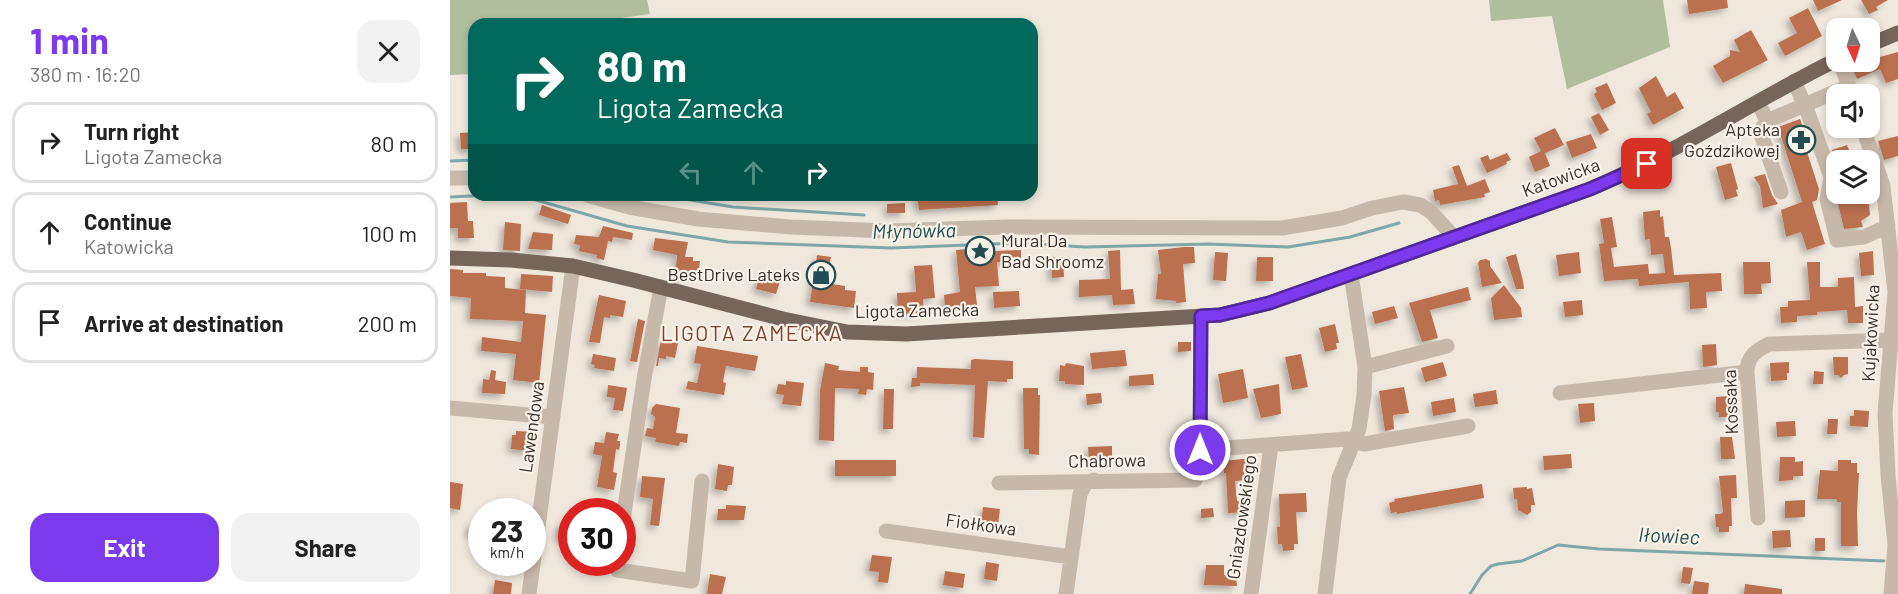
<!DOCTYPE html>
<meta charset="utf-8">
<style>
:root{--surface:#fff;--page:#f2f2f2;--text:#222;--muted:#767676;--line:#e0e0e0;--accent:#7c3aed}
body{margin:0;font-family:Barlow,sans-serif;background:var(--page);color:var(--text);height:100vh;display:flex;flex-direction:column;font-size:22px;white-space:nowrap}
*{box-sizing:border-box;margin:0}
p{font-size:20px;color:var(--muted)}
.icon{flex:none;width:33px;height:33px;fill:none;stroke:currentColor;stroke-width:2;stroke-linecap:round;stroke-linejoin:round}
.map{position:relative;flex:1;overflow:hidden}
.drawer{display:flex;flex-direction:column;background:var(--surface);width:450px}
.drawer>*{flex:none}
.banner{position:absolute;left:18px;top:18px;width:570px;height:183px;border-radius:18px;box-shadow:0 3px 9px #0003;background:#00695c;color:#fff;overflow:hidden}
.needle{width:39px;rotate:176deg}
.fabs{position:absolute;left:1376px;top:18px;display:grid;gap:12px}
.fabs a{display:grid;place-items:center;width:54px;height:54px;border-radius:12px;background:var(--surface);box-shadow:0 3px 9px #0003;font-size:30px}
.speed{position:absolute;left:18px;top:498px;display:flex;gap:12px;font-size:30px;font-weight:700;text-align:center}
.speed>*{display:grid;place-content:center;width:78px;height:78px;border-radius:50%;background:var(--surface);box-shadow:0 3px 9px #0003;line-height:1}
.speed small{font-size:15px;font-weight:400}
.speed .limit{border:9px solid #d22;background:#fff;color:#111}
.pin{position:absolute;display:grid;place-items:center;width:51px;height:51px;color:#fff;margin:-26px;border-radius:12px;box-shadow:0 3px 9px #0006}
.me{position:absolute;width:66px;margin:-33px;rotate:0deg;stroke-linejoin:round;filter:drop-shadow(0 0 4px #0008)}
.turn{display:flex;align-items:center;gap:21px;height:126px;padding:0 30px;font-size:27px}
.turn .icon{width:78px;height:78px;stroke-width:2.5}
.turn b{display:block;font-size:42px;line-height:51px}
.lanes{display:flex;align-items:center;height:57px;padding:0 30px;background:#0003;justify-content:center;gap:30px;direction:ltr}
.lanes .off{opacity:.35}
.round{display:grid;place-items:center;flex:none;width:63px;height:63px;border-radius:18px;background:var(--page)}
.headline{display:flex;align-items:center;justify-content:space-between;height:102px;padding:0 30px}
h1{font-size:36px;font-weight:700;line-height:45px;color:var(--accent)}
.primary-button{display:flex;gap:12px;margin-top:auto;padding:12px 30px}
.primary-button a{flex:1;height:69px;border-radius:18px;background:var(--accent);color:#fff;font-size:24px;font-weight:700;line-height:69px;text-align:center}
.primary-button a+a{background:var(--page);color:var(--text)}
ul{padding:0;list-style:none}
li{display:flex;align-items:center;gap:18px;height:81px;margin:0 12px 9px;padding:0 18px;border:3px solid var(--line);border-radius:18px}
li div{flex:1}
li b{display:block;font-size:22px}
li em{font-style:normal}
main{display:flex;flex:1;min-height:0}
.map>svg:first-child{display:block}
</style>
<main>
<section class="drawer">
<div class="headline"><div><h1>1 min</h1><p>380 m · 16:20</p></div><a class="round"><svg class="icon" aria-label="close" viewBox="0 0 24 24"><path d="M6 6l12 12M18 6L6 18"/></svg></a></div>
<ul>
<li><svg class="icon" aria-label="right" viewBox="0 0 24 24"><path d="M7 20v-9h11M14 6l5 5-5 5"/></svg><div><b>Turn right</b><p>Ligota Zamecka</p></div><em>80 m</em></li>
<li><svg class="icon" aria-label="ahead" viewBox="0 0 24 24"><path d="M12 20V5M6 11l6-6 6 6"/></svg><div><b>Continue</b><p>Katowicka</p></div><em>100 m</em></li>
<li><svg class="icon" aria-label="arrive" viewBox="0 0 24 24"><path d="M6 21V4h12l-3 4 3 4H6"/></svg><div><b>Arrive at destination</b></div><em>200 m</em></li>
</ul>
<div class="primary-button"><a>Exit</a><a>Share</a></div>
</section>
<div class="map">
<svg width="1448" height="594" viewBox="0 0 1448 594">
<defs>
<filter id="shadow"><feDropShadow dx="-4" dy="4" stdDeviation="3" flood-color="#0004"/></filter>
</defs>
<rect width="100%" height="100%" fill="#f0e8dd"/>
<path fill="#b1be9e" d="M0 0H197L200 14 171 18 172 24H24V74L0 75Z
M1039 0H1213L1220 47 1117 89 1102 16 1041 21Z"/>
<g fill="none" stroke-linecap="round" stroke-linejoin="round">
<path stroke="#7ea6ab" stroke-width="3" d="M0 161 24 160
M53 195 79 198 177 226 278 242 441 248 569 243 635 247 759 244 838 247 900 237 949 223
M210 195 283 207 414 215
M0 197 41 195
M1020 594 1032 575 1041 566 1048 564 1072 561 1108 545 1149 549 1434 561"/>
</g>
<path fill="#bb704f" filter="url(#shadow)" d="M1237 0H1277L1278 8 1239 14Z
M1363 0H1392L1368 11Z
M1411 0H1438L1426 7 1428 10 1419 14Z
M1358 8 1372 36 1335 56 1328 43 1347 33 1339 18Z
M1301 30 1318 60 1273 83 1263 66 1280 56V50L1290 52 1284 40Z
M1428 52 1430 57 1448 52V79L1436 83 1430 69 1407 79 1400 62H1419V56Z
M1206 76 1217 97 1225 92 1234 108 1203 125 1197 114 1201 112 1189 88Z
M1157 83 1166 103 1152 110 1144 94 1147 92 1145 88Z
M1149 113 1159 130 1150 135 1141 117Z
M1350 119 1358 141V145L1355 146 1369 189 1367 200 1362 202 1375 244 1357 250 1351 232 1336 237 1331 210 1352 202 1328 127Z
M1105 128 1114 145 1095 153 1100 166 1085 172 1079 157 1091 151 1084 138Z
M24 132V149H11L10 133Z
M1141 134 1147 148 1122 158 1116 142Z
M1448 136V156L1434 160 1428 141Z
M1397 145 1401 155 1385 160 1382 150Z
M1057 153 1061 160 1056 162 1057 164 1037 173 1030 158 1038 155 1040 160Z
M1281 163 1288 189 1286 190 1288 196 1275 200 1266 167Z
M1009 165 1017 186 1035 179 1040 192 1034 194 1035 197 990 205 989 200 985 201 983 190 1008 184 1002 167Z
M1315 174 1322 195 1328 204 1313 208 1310 186 1304 177Z
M1393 194H1422L1424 202 1419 204 1420 215 1411 221 1413 227 1394 229 1387 199 1388 195Z
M467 195H547L548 205 469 210Z
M17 202 18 221H23L24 238H8V228H0V203Z
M455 203V213H437V204Z
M92 205 121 215 118 224 89 215Z
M1210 210V217L1213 216 1215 237H1219L1221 248 1224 275 1271 273 1272 291 1256 292 1257 308 1240 309 1239 282 1189 286 1188 279 1154 281 1149 244 1154 243 1150 219 1162 217 1167 247 1161 248 1164 267 1198 264 1199 274 1215 273 1213 254 1201 255 1200 239 1195 240 1193 212Z
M55 222 71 224 70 251 53 250Z
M153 226 183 233 182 240 163 237 162 242 158 241 154 260 146 258 147 255 129 251 130 245 124 244 126 235 149 237Z
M83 232 103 234 102 250 78 249Z
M205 238 238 242 235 257H243V261H250L248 275 232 274 231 280 225 279 227 255 203 250Z
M734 247H744L745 263 733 264 736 302 726 303V301L706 299 708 274H711L708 250Z
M518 249V252L571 250V261L547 262 549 286 525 287 527 305 495 308 494 295 510 292 506 250Z
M670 250 671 290 683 289 685 304 663 305 662 295 629 297V280L660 279 658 251Z
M1423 251 1424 275 1411 276 1409 253Z
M765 252 778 253 776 281 763 280Z
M1129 252 1131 273 1109 276 1106 255Z
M1066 254 1073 281 1074 289H1066L1056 257Z
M367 255 381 257 379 266H384L382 284 395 286V290L406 291 404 308 360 302Z
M601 257H613L614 277 602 278Z
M807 257H823V281H806Z
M1036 259 1040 261V266L1052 283 1032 287 1028 263 1030 260Z
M1293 262H1320L1321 283 1311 284 1312 294H1294Z
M1357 262H1370V287H1388V278L1404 277 1405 307 1413 306V323H1398L1397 310 1367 312V315L1347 316V322L1331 323 1330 307H1338V301L1360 300Z
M482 265 485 298 473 299 474 313 448 314 447 293 466 292 464 266Z
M0 269 13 270V273H36V276L55 277V288L76 290 75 313 96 315 89 383 63 380 66 354 31 351 32 337 71 342 73 321 20 319 21 298 0 296Z
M310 273 331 278 326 294 306 289Z
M71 274 103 276 102 292 70 289Z
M1054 285 1071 308 1072 317 1044 320 1041 298Z
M1018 287 1021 300 980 310 988 338 972 342 959 303Z
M569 291 570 306 544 308 543 292Z
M149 295 176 301 173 317 160 315V318L154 317 150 343 139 342Z
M1132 300 1133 315 1115 317 1113 302Z
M944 306 948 318 925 324 922 312Z
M188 319 195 321 187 362 180 361Z
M885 324 889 343H886L887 349 875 352 869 328Z
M211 340 228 343 225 358 216 356V359L209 358 208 366H206Z
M728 342H741V351L728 352Z
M1266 344 1267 365 1253 367 1252 345Z
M247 346 308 356 305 371 276 366 273 382 276 383 274 395 236 389 238 381 247 383 251 364 244 363Z
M675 350 677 366 642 369 640 353Z
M143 354 166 358 164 371 144 368 145 365 141 364Z
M851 354 858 387 842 390 835 357Z
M1383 357H1398V374L1394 375 1391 378 1388 375H1384Z
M525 359 563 361V379H557V382L538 381 534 438 523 437 525 385 470 383V386L461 387 462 378H467V367L521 369V360Z
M993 362 997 376 975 382 971 368Z
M1339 362V373H1337V380L1321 381 1320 363Z
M375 363 389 366 388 370 410 372V367H418V372L424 373 423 390 417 389 416 395 408 394 409 389 385 388 384 441 369 440 370 391Z
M616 363 634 366V385L615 384V381H609L610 365 615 366Z
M793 369 798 398 773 403 768 374Z
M41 370 46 371 45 380 56 382 55 394 32 393 33 379 39 380Z
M1364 371 1374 372 1373 384H1363Z
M703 374 704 385 679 386V376Z
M336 381 354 383 351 406 332 404 334 395 326 394 328 384 336 385Z
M829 384 831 414 811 418 803 389Z
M158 385 177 388 173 411 163 410 165 398 157 397Z
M954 387 959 413 943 415 944 429 935 431 929 391Z
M573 388H588V395H590L589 455 579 454V449H574Z
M434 389H444L443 429H433Z
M1046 390 1048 404 1025 407 1023 394Z
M651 393 652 403 637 405 636 394Z
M1280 396 1281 417H1269V412H1266V397Z
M1004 398 1006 412 983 416 981 402Z
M1144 403 1145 421 1130 423 1128 404Z
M206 404 230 408 226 433 238 434 237 443 230 442 229 446 205 442 206 438 195 436 197 428 203 429 205 417 201 414 202 408Z
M1404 410 1419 411 1418 427 1400 426V416H1404Z
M1378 419H1388L1387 434H1377Z
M1345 421 1346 436 1327 437 1326 422Z
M66 431 84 432 82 451 61 449 62 435H66Z
M156 432 169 434 167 441H170V445L169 450 166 449 163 472 167 473 164 490 147 487 152 456 143 454 145 442 154 443Z
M1270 437H1282L1285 459H1271Z
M662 446V460L639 461 638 447Z
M1121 454 1122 468 1094 470 1093 456Z
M1330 457H1345V462L1353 461V476H1343V480L1329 481Z
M803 458 804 469 794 470 795 480 785 481 787 501 796 500 797 512 778 513 776 473H774L773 461Z
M385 460H446V476H385Z
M1388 460H1401V463H1407V473H1409L1407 512 1408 546H1391V502H1387V499H1367L1370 470 1388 471Z
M268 464 284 467 282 485H278L277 491 265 489Z
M1286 475 1287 498H1281L1282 526H1279V532H1269V527H1266L1265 514H1271L1273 512 1269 476Z
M192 476 215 478 209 526 200 525 203 499 190 497Z
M0 482 13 484 10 510 0 508Z
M1032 484 1034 498 947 514V512L941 513 939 503 945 501 944 499Z
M1077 487V489L1082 488 1085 505H1081V512L1077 515 1068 510 1067 499H1064L1063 488Z
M856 493 857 512H846L848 544H844V550L833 551 832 544H828L827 527H830L829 494Z
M1355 500V517L1335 518V501Z
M276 505 296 506 294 520H267L268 509H276Z
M533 507 550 509 548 524H531Z
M763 508 764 517 751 518V509Z
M21 523 32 525V535L19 533Z
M110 523 122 525V540L108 537Z
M1340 530 1341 547 1323 548 1322 531Z
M1365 538H1375V551H1365Z
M422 555 442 557 438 583 428 582 429 572 419 571Z
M536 562 549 564 547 581 534 579Z
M756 565H774V575H786L787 586 754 585Z
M1233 567 1243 568 1240 584 1231 583Z
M495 571 515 574 513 588 493 585Z
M260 574 276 577 272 594H257Z
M45 580 62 583 61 594H43Z
M1244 581 1259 583 1258 594H1242Z
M1295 584 1332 589V594H1294Z"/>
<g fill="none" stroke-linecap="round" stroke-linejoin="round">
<path stroke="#b3a394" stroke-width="2" stroke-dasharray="3 3" stroke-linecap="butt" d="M111 195 126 200"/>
<path stroke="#c7b9aa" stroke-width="15" d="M1390 62 1402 94
M1344 81 1358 113 1381 177 1386 175
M1308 102 1317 121 1310 131 1331 192
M1317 121 1399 86
M1413 128 1433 186 1445 292 1435 413 1438 475 1445 545 1441 594
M1381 177 1377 199 1387 240 1414 237 1438 226
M0 178H24
M137 195 179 207 248 219 341 227 437 231 556 227 832 228 892 218 922 208 953 202 970 205 980 211 1004 237
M915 367 997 346
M1110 393 1297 372
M0 408 103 417
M750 450 897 439 914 444 1018 426
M549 483 745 480 750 450 751 317
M1308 518 1297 372C1297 356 1307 350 1319 344L1441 340
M172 527 194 379 211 287
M436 531 621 557
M168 562 167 570 242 581 252 481
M79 594 123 266
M616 594 630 494 636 483 644 480
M801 594 821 445
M875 594 889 478 909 429 914 395 915 367 901 274"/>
<path stroke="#76655b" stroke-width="15" d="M1419 45 1448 33
M0 258 61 260 123 266 183 280 333 319 397 332 456 334 770 315 820 303 1140 189C1226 153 1303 101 1386 60"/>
</g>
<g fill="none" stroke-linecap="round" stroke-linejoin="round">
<g stroke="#51269a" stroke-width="15">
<path id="route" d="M750 450 751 316 770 315 819 303 1140 189 1197 164"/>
</g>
<use href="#route" stroke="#7c3aed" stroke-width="10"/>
</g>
<defs>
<g id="pharmacy-ring" transform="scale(1.5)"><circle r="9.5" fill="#f8f2e9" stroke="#224d53" stroke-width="1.5"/><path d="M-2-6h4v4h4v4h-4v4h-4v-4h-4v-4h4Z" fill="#224d53"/></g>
<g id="sight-ring" transform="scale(1.5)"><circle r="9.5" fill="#f8f2e9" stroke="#224d53" stroke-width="1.5"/><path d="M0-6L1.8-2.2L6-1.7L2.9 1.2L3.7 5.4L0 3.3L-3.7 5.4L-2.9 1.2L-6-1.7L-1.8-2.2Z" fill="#224d53"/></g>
<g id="shop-ring" transform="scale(1.5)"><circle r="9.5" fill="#f8f2e9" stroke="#224d53" stroke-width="1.5"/><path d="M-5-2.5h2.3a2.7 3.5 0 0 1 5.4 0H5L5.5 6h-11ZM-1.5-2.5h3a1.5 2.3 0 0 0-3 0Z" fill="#224d53"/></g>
</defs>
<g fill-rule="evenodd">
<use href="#pharmacy-ring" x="1351" y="140"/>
<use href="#sight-ring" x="530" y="251"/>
<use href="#shop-ring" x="371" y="275"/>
</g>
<g text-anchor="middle" stroke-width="4.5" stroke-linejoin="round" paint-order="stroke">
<g font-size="18" fill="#352d29" stroke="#f8f2e9" text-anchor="end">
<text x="1330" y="136">Apteka<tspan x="1330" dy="21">Goździkowej</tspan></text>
<text x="551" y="247" text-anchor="start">Mural Da<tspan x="551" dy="21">Bad Shroomz</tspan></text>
<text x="350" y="281">BestDrive Lateks</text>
</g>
<g font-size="18" fill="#352d29" stroke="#f8f2e9">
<text transform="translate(1111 178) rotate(-20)" y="6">Katowicka</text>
<text transform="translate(467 311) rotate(-1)" y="6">Ligota Zamecka</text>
<text transform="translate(1421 333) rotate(-87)" y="6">Kujakowicka</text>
<text transform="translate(1281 402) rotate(-92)" y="6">Kossaka</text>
<text transform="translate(82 427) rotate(-82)" y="6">Lawendowa</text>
<text transform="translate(657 461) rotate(-1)" y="6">Chabrowa</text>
<text transform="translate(792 517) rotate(-82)" y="6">Gniazdowskiego</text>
<text transform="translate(531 525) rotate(8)" y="6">Fiołkowa</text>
</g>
<g font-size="20" font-style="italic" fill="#224d53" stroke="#f8f2e9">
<text transform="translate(464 231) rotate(-1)" y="7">Młynówka</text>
<text transform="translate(1219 536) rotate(3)" y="7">Iłowiec</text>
</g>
<g font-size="21" letter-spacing="1.5" fill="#7d4229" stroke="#f8f2e9">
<text x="302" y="341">LIGOTA ZAMECKA</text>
</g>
</g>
</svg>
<div class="fabs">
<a><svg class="needle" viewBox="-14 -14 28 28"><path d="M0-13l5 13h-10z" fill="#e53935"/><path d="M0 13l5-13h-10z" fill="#767676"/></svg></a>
<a><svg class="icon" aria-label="sound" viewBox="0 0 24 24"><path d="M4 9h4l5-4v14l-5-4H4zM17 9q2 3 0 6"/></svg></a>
<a><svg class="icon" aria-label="layers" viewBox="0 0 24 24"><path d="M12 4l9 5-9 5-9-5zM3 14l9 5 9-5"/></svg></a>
</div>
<div class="speed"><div>23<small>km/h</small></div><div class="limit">30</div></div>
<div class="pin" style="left:1197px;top:164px;background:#d93025"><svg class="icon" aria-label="arrive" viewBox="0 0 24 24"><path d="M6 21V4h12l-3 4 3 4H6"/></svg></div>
<svg class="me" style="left:750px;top:450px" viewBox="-20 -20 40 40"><circle r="17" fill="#7c3aed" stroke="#fff" stroke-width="3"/><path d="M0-11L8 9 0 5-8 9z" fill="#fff"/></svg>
<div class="banner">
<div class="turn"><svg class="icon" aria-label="right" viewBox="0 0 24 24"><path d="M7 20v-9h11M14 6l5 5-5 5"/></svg><div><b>80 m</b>Ligota Zamecka</div></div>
<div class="lanes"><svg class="icon off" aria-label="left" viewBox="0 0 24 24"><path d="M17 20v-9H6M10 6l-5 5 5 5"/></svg><svg class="icon off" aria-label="ahead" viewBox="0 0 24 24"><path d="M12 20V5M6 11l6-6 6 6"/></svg><svg class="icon" aria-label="right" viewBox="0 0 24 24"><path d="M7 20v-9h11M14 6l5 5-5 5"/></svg></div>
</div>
</div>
</main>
